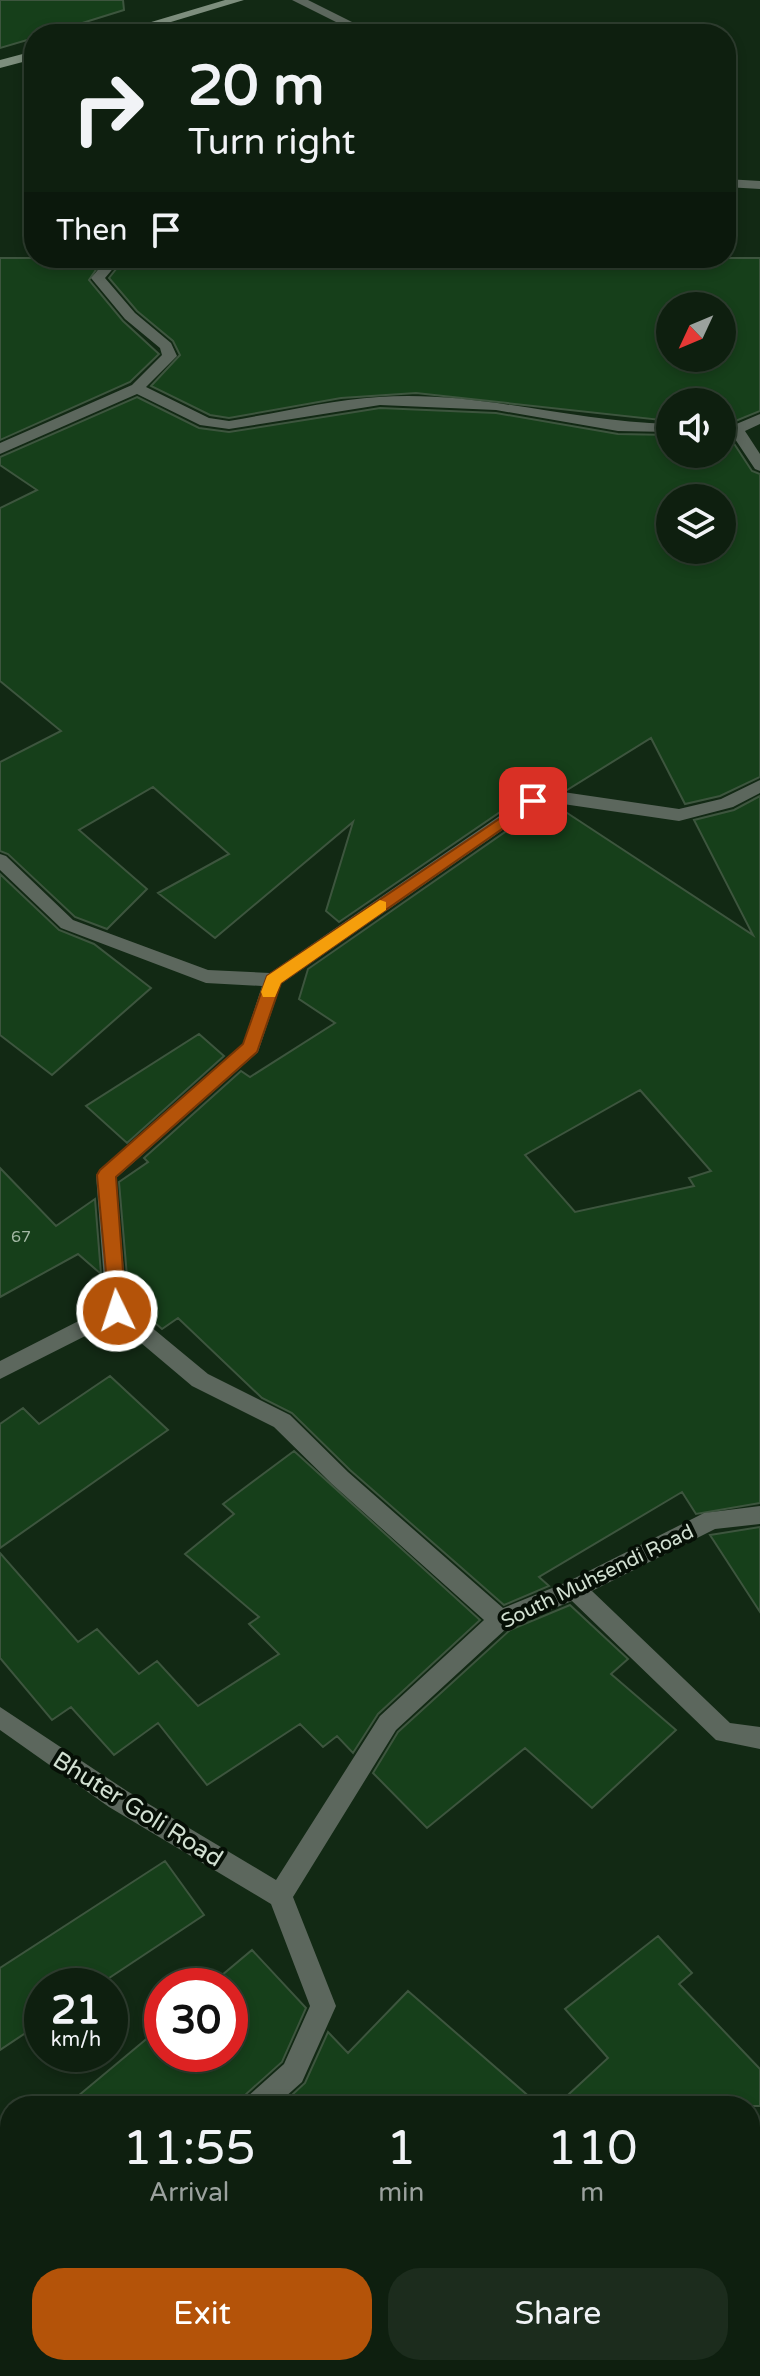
<!DOCTYPE html>
<style>
:root{--surface:#0e1f0f;--page:#1c2c1d;--text:#f1f3f6;--muted:#9ba29e;--line:#2e3d2f;--accent:#b45309}
body{margin:0;font-family:"Varela Round",sans-serif;background:var(--page);color:var(--text);height:100vh;display:flex;flex-direction:column;font-size:30px;white-space:nowrap}
*{box-sizing:border-box;margin:0}
p{font-size:26px;color:var(--muted)}
.icon{flex:none;width:44px;height:44px;fill:none;stroke:currentColor;stroke-width:2;stroke-linecap:round;stroke-linejoin:round}
.map{position:relative;flex:1;overflow:hidden}
.side{position:absolute;left:0px;top:2096px;width:760px;height:280px;display:flex;flex-direction:column;background:var(--surface);border-radius:32px 32px 0 0;box-shadow:0 4px 12px #0003,0 0 0 2px var(--line)}
.side>*{flex:none}
.hud{position:absolute;left:24px;top:24px;width:712px;height:244px;border-radius:32px;box-shadow:0 4px 12px #0003,0 0 0 2px var(--line);background:#0e1f0f;color:var(--text);overflow:hidden}
.needle{width:52px;rotate:226deg}
.controls{position:absolute;left:656px;top:292px;display:grid;gap:16px}
.controls a{display:grid;place-items:center;width:80px;height:80px;border-radius:50%;background:var(--surface);box-shadow:0 4px 12px #0003,0 0 0 2px var(--line);font-size:40px}
.speed{position:absolute;left:24px;top:1968px;display:flex;gap:16px;font-size:40px;font-weight:700;text-align:center}
.speed>*{display:grid;place-content:center;width:104px;height:104px;border-radius:50%;background:var(--surface);box-shadow:0 4px 12px #0003,0 0 0 2px var(--line);line-height:1}
.speed small{font-size:20px;font-weight:400}
.speed .limit{border:12px solid #d22;background:#fff;color:#111}
.pin{position:absolute;display:grid;place-items:center;width:68px;height:68px;color:#fff;margin:-34px;border-radius:16px;box-shadow:0 4px 12px #0006}
.me{position:absolute;width:88px;margin:-44px;rotate:356deg;stroke-linejoin:round;filter:drop-shadow(0 0 6px #0008)}
.turn{display:flex;align-items:center;gap:28px;height:168px;padding:0 32px;font-size:36px}
.turn .icon{width:104px;height:104px;stroke-width:2.5}
.turn b{display:block;font-size:56px;line-height:68px}
.then{display:flex;align-items:center;height:76px;padding:0 32px;background:#0003;gap:16px;font-size:30px}
.eta{display:flex;justify-content:space-evenly;align-items:center;height:136px;text-align:center}
.eta b{font-size:48px;font-weight:600;line-height:56px}
.primary-button{display:flex;gap:16px;margin-top:auto;padding:16px 32px}
.primary-button a{flex:1;height:92px;border-radius:32px;background:var(--accent);color:#fff;font-size:32px;font-weight:600;line-height:92px;text-align:center}
.primary-button a+a{background:var(--page);color:var(--text)}
.map>svg:first-child{display:block}
</style>
<div class="map">
<svg width="760" height="2376" viewBox="0 0 760 2376">
<rect width="100%" height="100%" fill="#122914"/>
<path fill="#163f1a" stroke="#3d553e" stroke-width="2" fill-rule="evenodd" d="M0 0H123L124 10 47 34H34V38L0 48Z
M0 258H104L89 280 123 321 159 354 130 382 0 440Z
M125 258H760V411L733 422H722V402H670V421L416 393 341 398 229 418 210 415 151 386 180 355 173 341 137 311 109 278ZM670 306H722V358H670Z
M137 397 199 428 229 432 380 408 496 413 618 434 670 435V454H722V436H729L752 471 760 474V777L720 796 685 804 651 738 567 790 525 795 339 922 326 911 353 822 215 938 158 893 229 854 153 787 79 830 147 889 107 929 75 917 8 854 0 851V762L61 731 0 681V508L37 490 0 465V457ZM670 498H722V550H670Z
M760 796V1503L696 1514 682 1492 539 1577 549 1586 504 1605 350 1470 292 1413 262 1398 178 1318 162 1329 129 1300 119 1182 148 1162 144 1158 241 1071 250 1077 335 1023 299 999 308 969 538 809 558 807 753 935 694 820 734 810ZM640 1090 711 1171 689 1178 694 1186 575 1212 525 1155Z
M0 874 59 930 94 944 151 988 52 1075 0 1035Z
M199 1034 224 1056 127 1143 86 1106Z
M0 1168 56 1226 95 1199 101 1274 78 1254 0 1297Z
M110 1376 168 1430 0 1548V1424L23 1408 39 1424Z
M294 1451 480 1620 378 1714 353 1753 337 1736 323 1747 300 1724 207 1785 158 1723 114 1755 71 1707 52 1720 0 1658V1553L78 1642 97 1629 139 1674 157 1661 198 1706 279 1654 249 1624 259 1617 185 1554 234 1514 223 1504Z
M760 1527V1612L710 1535Z
M570 1605 628 1659 611 1674 676 1730 592 1808 525 1748 427 1828 373 1773 398 1732 510 1630Z
M165 1861 204 1915 97 1986H42V2022L0 2050V1968Z
M658 1936 692 1973 679 1984 760 2069V2106H556L608 2058 565 2009Z
M252 1950 306 2008 282 2062 245 2095 240 2106H66L162 2026V2054H230V1986H209Z
M408 1991 540 2106H280L305 2083 328 2032 348 2053Z"/>
<g fill="none" stroke-linecap="round" stroke-linejoin="round">
<path fill="#5c675d" fill-rule="evenodd" d="M292 0H308L376 34H360Z
M726 179 760 181V189L726 187Z
M108 258H122L105 278 135 313 171 343 177 356 146 387 209 418 229 421C278 413 330 400 379 397 477 390 573 422 670 424V432L618 431 496 410 380 405 229 429 200 425 137 394 0 454V443L132 385 162 355 160 348 125 319 91 278Z
M760 414V424L745 431 760 454V471L755 469 731 433H722V425H734Z
M760 780V793L733 807 679 821 563 804 537 806 281 984 258 1052 116 1178 127 1307 208 1374 290 1415 348 1472 503 1608 567 1582 704 1513 760 1506V1524L715 1529 592 1591 730 1723 760 1727V1749L716 1740 572 1601 508 1627 396 1730 293 1897 336 2006 302 2082 275 2106H243L247 2097 284 2064 310 2006 271 1904 109 1807 0 1730V1707L127 1791 276 1880 380 1716 484 1620 332 1484 274 1427 192 1386 115 1321 0 1379V1361L106 1307 96 1175 243 1044 262 986 206 983 61 928 0 870V854L6 856 73 920 208 970 270 973 527 797 563 792 679 809 721 799Z
M65 2366H93L90 2376H62Z"/>
<path fill="#7d8e7d" fill-rule="evenodd" d="M225 0H244L131 34H111Z
M34 51V59L0 68V60Z"/>
</g>
<path fill="#b45309" stroke="#753606" stroke-width="2" d="M533 796 541 801 538 804 281 983 257 1052 116 1177 126 1311 117 1318 110 1316 97 1175 100 1170 243 1044 267 976Z"/>
<path fill="#f59e0b" d="M380 900 386 902V910L281 983 275 997H263L261 992 267 976Z"/>
<g text-anchor="middle" stroke-width="8" stroke-linejoin="round" paint-order="stroke">
<g font-size="16" fill="#a3b8a4">
<text x="21" y="1242">67</text>
</g>
<g font-size="20" fill="#d2e0d2" stroke="#060f06">
<text transform="translate(597 1576) rotate(-26)" y="7">South Muhsendi Road</text>
</g>
<g font-size="24" fill="#d2e0d2" stroke="#060f06">
<text transform="translate(138 1809) rotate(32)" y="8">Bhuter Goli Road</text>
</g>
</g>
</svg>
<div class="controls">
<a><svg class="needle" viewBox="-14 -14 28 28"><path d="M0-13l5 13h-10z" fill="#e53935"/><path d="M0 13l5-13h-10z" fill="#9ba29e"/></svg></a>
<a><svg class="icon" aria-label="sound" viewBox="0 0 24 24"><path d="M4 9h4l5-4v14l-5-4H4zM17 9q2 3 0 6"/></svg></a>
<a><svg class="icon" aria-label="layers" viewBox="0 0 24 24"><path d="M12 4l9 5-9 5-9-5zM3 14l9 5 9-5"/></svg></a>
</div>
<div class="speed"><div>21<small>km/h</small></div><div class="limit">30</div></div>
<div class="pin" style="left:533px;top:801px;background:#d93025"><svg class="icon" aria-label="arrive" viewBox="0 0 24 24"><path d="M6 21V4h12l-3 4 3 4H6"/></svg></div>
<svg class="me" style="left:117px;top:1311px" viewBox="-20 -20 40 40"><circle r="17" fill="#b45309" stroke="#fff" stroke-width="3"/><path d="M0-11L8 9 0 5-8 9z" fill="#fff"/></svg>
<div class="hud">
<div class="turn"><svg class="icon" aria-label="right" viewBox="0 0 24 24"><path d="M7 20v-9h11M14 6l5 5-5 5"/></svg><div><b>20 m</b>Turn right</div></div>
<div class="then">Then<svg class="icon" aria-label="arrive" viewBox="0 0 24 24"><path d="M6 21V4h12l-3 4 3 4H6"/></svg></div>
</div>
<section class="side">
<div class="eta">
<div><b>11:55</b><p>Arrival</p></div>
<div><b>1</b><p>min</p></div>
<div><b>110</b><p>m</p></div>
</div>
<div class="primary-button"><a>Exit</a><a>Share</a></div>
</section>
</div>
